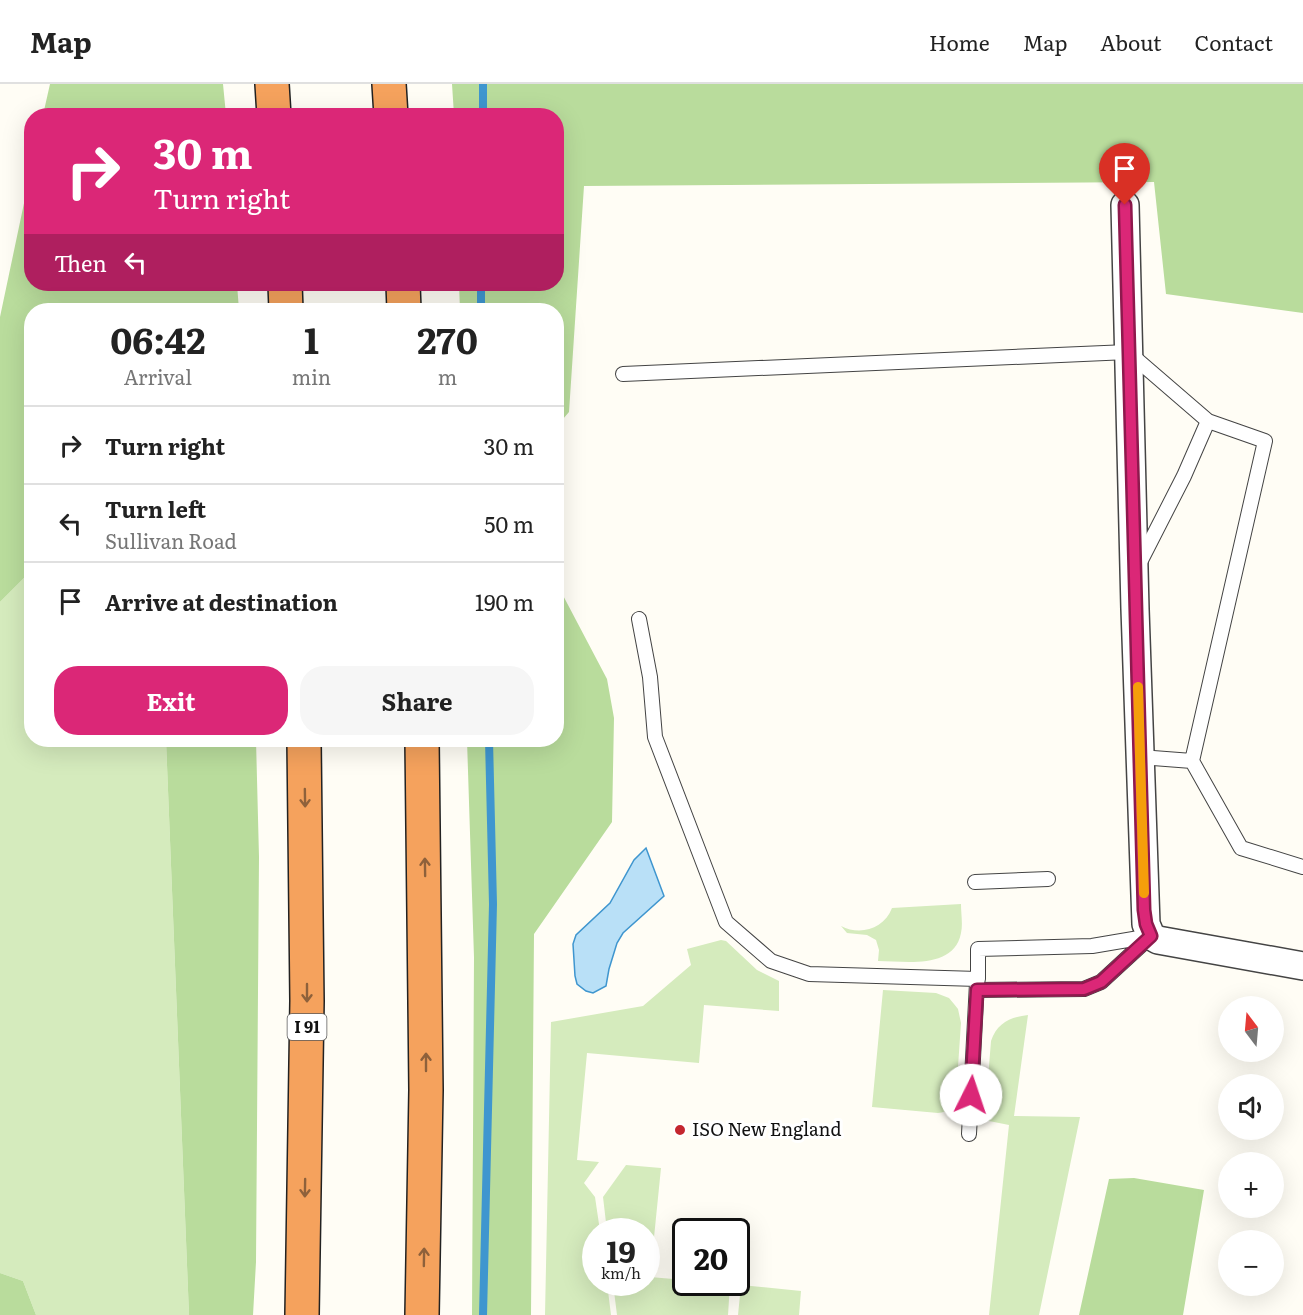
<!DOCTYPE html>
<meta charset="utf-8">
<style>
:root{--surface:#fff;--page:#f6f6f6;--text:#222;--muted:#767676;--line:#e0e0e0;--accent:#db2777}
body{margin:0;font-family:Literata,serif;background:var(--page);color:var(--text);height:100vh;display:flex;flex-direction:column;font-size:22px;white-space:nowrap}
*{box-sizing:border-box;margin:0}
p{font-size:20px;color:var(--muted)}
.icon{flex:none;width:33px;height:33px;fill:none;stroke:currentColor;stroke-width:2;stroke-linecap:round;stroke-linejoin:round}
.map{position:relative;flex:1;overflow:hidden}
.side{position:absolute;left:24px;top:219px;width:540px;height:444px;display:flex;flex-direction:column;background:var(--surface);border-radius:24px;box-shadow:0 6px 24px #0002}
.side>*{flex:none}
.guide{position:absolute;left:24px;top:24px;width:540px;height:183px;border-radius:24px;box-shadow:0 6px 24px #0002;background:#db2777;color:#fff;overflow:hidden}
.needle{width:39px;rotate:344deg}
.controls{position:absolute;left:1218px;top:912px;display:grid;gap:12px}
.controls a{display:grid;place-items:center;width:66px;height:66px;border-radius:50%;background:var(--surface);box-shadow:0 6px 24px #0002;font-size:30px}
.speed{position:absolute;left:582px;top:1134px;display:flex;gap:12px;font-size:30px;font-weight:700;text-align:center}
.speed>*{display:grid;place-content:center;width:78px;height:78px;border-radius:50%;background:var(--surface);box-shadow:0 6px 24px #0002;line-height:1}
.speed small{font-size:15px;font-weight:400}
.speed .limit{border:3px solid #111;border-radius:9px;background:#fff;color:#111}
.pin{position:absolute;display:grid;place-items:center;width:51px;height:51px;color:#fff;margin:-62px -26px;border-radius:50% 50% 50% 0;rotate:-45deg;box-shadow:0 0 6px #0007}
.pin .icon{rotate:45deg}
.me{position:absolute;width:66px;margin:-33px;rotate:4deg;stroke-linejoin:round;filter:drop-shadow(0 0 4px #0008)}
.turn{display:flex;align-items:center;gap:21px;height:126px;padding:0 30px;font-size:27px}
.turn .icon{width:78px;height:78px;stroke-width:2.5}
.turn b{display:block;font-size:42px;line-height:51px}
.then{display:flex;align-items:center;height:57px;padding:0 30px;background:#0003;gap:12px;font-size:22px}
.eta{display:flex;justify-content:space-evenly;align-items:center;height:102px;text-align:center}
.eta b{font-size:36px;font-weight:700;line-height:42px}
.cta{display:flex;gap:12px;margin-top:auto;padding:12px 30px}
.cta a{flex:1;height:69px;border-radius:24px;background:var(--accent);color:#fff;font-size:24px;font-weight:700;line-height:69px;text-align:center}
.cta a+a{background:var(--page);color:var(--text)}
ul{padding:0;list-style:none}
li{display:flex;align-items:center;gap:18px;height:78px;padding:0 30px;border-top:2px solid var(--line)}
li div{flex:1}
li b{display:block;font-size:22px}
li em{font-style:normal}
header{display:flex;align-items:center;gap:36px;box-sizing:border-box;height:84px;padding:0 30px;background:var(--surface);border-bottom:2px solid var(--line)}
header strong{font-size:28px}
nav{display:flex;gap:33px;margin-inline-start:auto;font-size:21px}
.map>svg:first-child{display:block}
</style>
<header>
<strong>Map</strong>
<nav><a>Home</a><a>Map</a><a>About</a><a>Contact</a></nav>
</header>
<div class="map">
<svg width="1303" height="1231" viewBox="0 0 1303 1231">
<rect width="100%" height="100%" fill="#fffdf5"/>
<path fill="#d5ebbd" d="M31 487 32 656H166L189 1231H36L23 1197 0 1189V518Z
M961 820C961 830 963 840 961 849 954 886 905 877 878 877L879 866 876 856 867 851 847 849 841 842C860 852 884 845 892 824Z
M721 856 726 857 757 886 779 897V927L704 921 699 979 587 969 577 1076 599 1078 584 1099 595 1113 600 1147 596 1148V1198L607 1199 611 1231H545L551 938 643 922 691 881 687 865Z
M883 906 936 909 949 914 954 920 958 925 961 939 956 1012C954 1023 948 1028 938 1029L872 1023Z
M1028 931 1014 1032 1080 1033 1039 1231H989L1009 1041 989 1037 985 1032 991 957C997 939 1010 933 1028 931Z
M626 1081 661 1084 650 1193 685 1196 686 1198 730 1200 728 1231H617L613 1199 646 1198V1148L607 1147 603 1113Z
M741 1201 801 1207 799 1231H738Z"/>
<path fill="#b9dc9c" d="M50 0H223L226 31H43Z
M452 0H1303V229L1166 210 1154 98 584 102 569 328 557 342 556 226H460L459 200H556V32L454 31Z
M31 86 32 200H237L239 226H32L31 487 0 518V233Z
M557 500 607 595 614 634 612 738 534 850 531 1231H472L474 873 467 656H556Z
M166 656H256L259 773 256 1178 253 1231H189Z
M1134 1094 1204 1106 1183 1231H1079L1109 1095Z
M0 1189 23 1197 36 1231H0Z"/>
<path fill="#b9e0f7" stroke="#3f96cf" stroke-width="1.5" d="M646 764 664 812 623 849 617 859 609 885 606 902 593 909 586 907 577 900 575 892 573 860 576 851 610 819 634 776Z"/>
<g fill="none" stroke-linecap="round" stroke-linejoin="round">
<path stroke="#3f96cf" stroke-width="8" d="M483 32V0
M481 226V200
M483 1231 493 820 489 656"/>
<g stroke="#444" stroke-width="16">
<path id="service" d="M623 290 1128 268 1208 337 1265 357 1192 677 1140 673
M1139 480 1184 392 1208 337
M639 535 650 593 655 653 726 838 771 877 809 890 978 895V865L1092 862 1151 852
M1192 677 1241 764 1303 783
M975 798 1048 795
M977 906 1084 905 1101 898 1151 852
M969 1050 977 899"/>
</g>
<g stroke="#444" stroke-width="30">
<path id="minor" d="M1125 121 1135 525 1146 840 1151 852 1158 856 1303 882"/>
</g>
<g stroke="#222" stroke-width="36">
<path id="motorway" d="M272 0 274 32
M389 0 391 32
M285 200 286 226
M403 200 404 226
M422 656 426 1006 422 1231
M302 1231 307 917 304 656"/>
</g>
<use href="#service" stroke="#fff" stroke-width="14"/>
<use href="#minor" stroke="#fff" stroke-width="27"/>
<use href="#motorway" stroke="#f5a25d" stroke-width="33"/>
</g>
<defs><path id="oneway-shaft" d="M-6 0H5M1.5-3L5.5 0L1.5 3" fill="none" stroke-width="1.6" stroke-linecap="round" stroke-linejoin="round" transform="scale(1.5)"/></defs>
<g stroke="#8e613b">
<use href="#oneway-shaft" transform="translate(305 714) rotate(89)"/>
<use href="#oneway-shaft" transform="translate(425 783) rotate(-91)"/>
<use href="#oneway-shaft" transform="translate(307 909) rotate(90)"/>
<use href="#oneway-shaft" transform="translate(426 978) rotate(-90)"/>
<use href="#oneway-shaft" transform="translate(305 1104) rotate(91)"/>
<use href="#oneway-shaft" transform="translate(424 1173) rotate(-89)"/>
</g>
<g fill="none" stroke-linecap="round" stroke-linejoin="round">
<g stroke="#8e194d" stroke-width="15">
<path id="route" d="M971 1011 977 906 1084 905 1101 898 1151 852 1146 840 1144 826 1125 121"/>
</g>
<use href="#route" stroke="#db2777" stroke-width="10"/>
<path stroke="#f59e0b" stroke-width="10" d="M1138 603 1144 809"/>
</g>
<circle fill="#c4262e" stroke="#fff" stroke-width="2" cx="680" cy="1046" r="6"/>
<g text-anchor="middle" stroke-width="6" stroke-linejoin="round" paint-order="stroke">
<rect fill="#fff" stroke="#585858" stroke-width="1.5" x="287.5" y="930" width="39" height="26" rx="4.5"/>
<g font-size="16" font-weight="bold" fill="#111">
<text x="307" y="949">I 91</text>
</g>
<g font-size="18" fill="#111" stroke="#fff" text-anchor="start">
<text x="692" y="1052">ISO New England</text>
</g>
</g>
</svg>
<div class="controls">
<a><svg class="needle" viewBox="-14 -14 28 28"><path d="M0-13l5 13h-10z" fill="#e53935"/><path d="M0 13l5-13h-10z" fill="#767676"/></svg></a>
<a><svg class="icon" aria-label="sound" viewBox="0 0 24 24"><path d="M4 9h4l5-4v14l-5-4H4zM17 9q2 3 0 6"/></svg></a>
<a>+</a>
<a>−</a>
</div>
<div class="speed"><div>19<small>km/h</small></div><div class="limit">20</div></div>
<div class="pin" style="left:1125px;top:121px;background:#d93025"><svg class="icon" aria-label="arrive" viewBox="0 0 24 24"><path d="M6 21V4h12l-3 4 3 4H6"/></svg></div>
<svg class="me" style="left:971px;top:1011px" viewBox="-20 -20 40 40"><circle r="19" fill="#fff"/><path d="M0-13L10 11 0 6-10 11z" fill="#db2777"/></svg>
<div class="guide">
<div class="turn"><svg class="icon" aria-label="right" viewBox="0 0 24 24"><path d="M7 20v-9h11M14 6l5 5-5 5"/></svg><div><b>30 m</b>Turn right</div></div>
<div class="then">Then<svg class="icon" aria-label="left" viewBox="0 0 24 24"><path d="M17 20v-9H6M10 6l-5 5 5 5"/></svg></div>
</div>
<section class="side">
<div class="eta">
<div><b>06:42</b><p>Arrival</p></div>
<div><b>1</b><p>min</p></div>
<div><b>270</b><p>m</p></div>
</div>
<ul>
<li><svg class="icon" aria-label="right" viewBox="0 0 24 24"><path d="M7 20v-9h11M14 6l5 5-5 5"/></svg><div><b>Turn right</b></div><em>30 m</em></li>
<li><svg class="icon" aria-label="left" viewBox="0 0 24 24"><path d="M17 20v-9H6M10 6l-5 5 5 5"/></svg><div><b>Turn left</b><p>Sullivan Road</p></div><em>50 m</em></li>
<li><svg class="icon" aria-label="arrive" viewBox="0 0 24 24"><path d="M6 21V4h12l-3 4 3 4H6"/></svg><div><b>Arrive at destination</b></div><em>190 m</em></li>
</ul>
<div class="cta"><a>Exit</a><a>Share</a></div>
</section>
</div>
